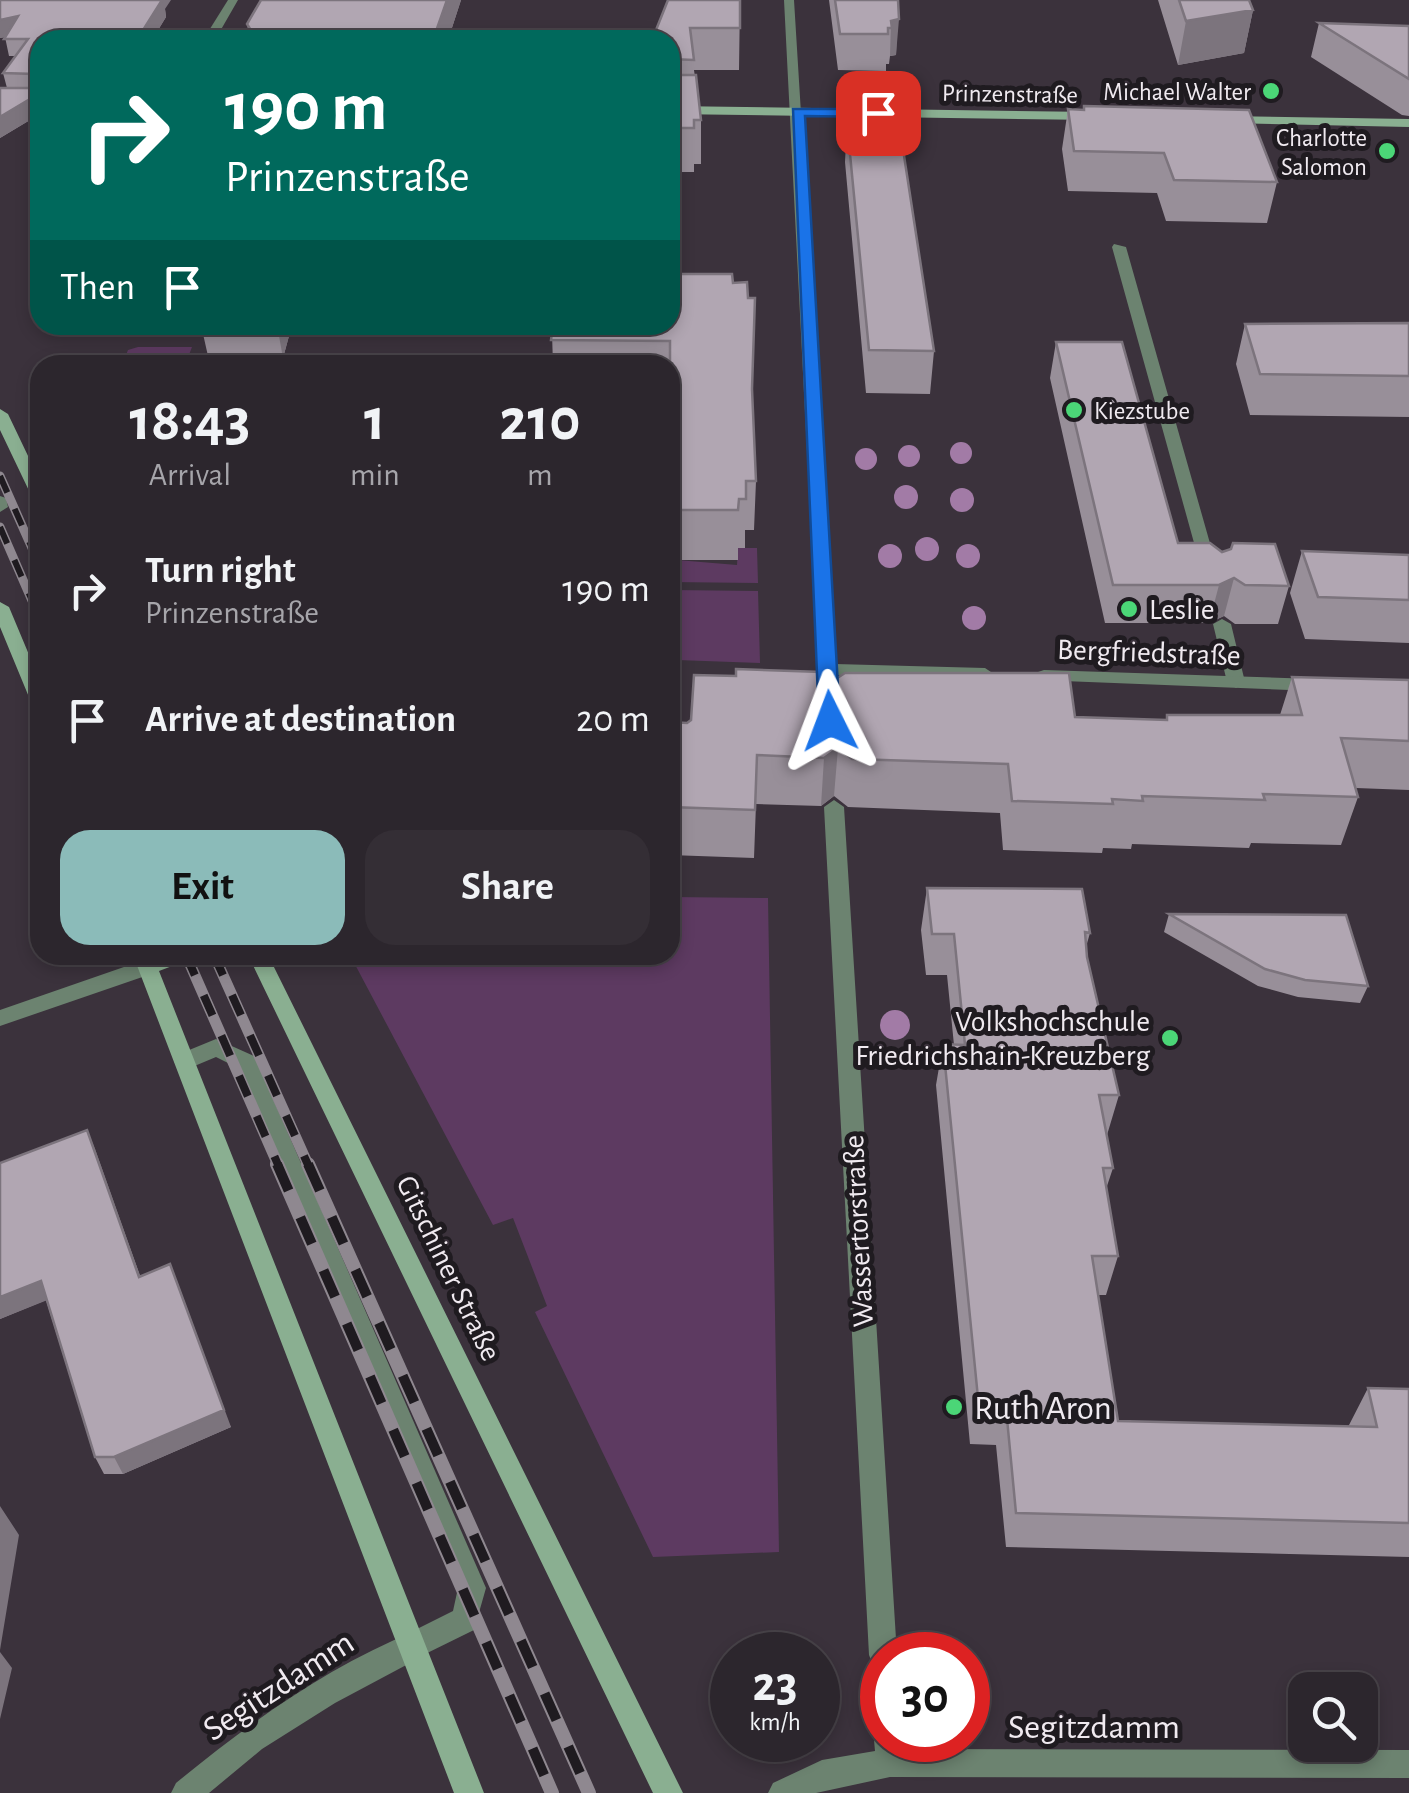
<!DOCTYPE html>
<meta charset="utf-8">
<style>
:root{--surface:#2c262d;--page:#342e35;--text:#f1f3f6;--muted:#a6a5aa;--line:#484349;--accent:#8bbbb9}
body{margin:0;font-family:"Alegreya Sans",sans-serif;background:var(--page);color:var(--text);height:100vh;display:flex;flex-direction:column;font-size:38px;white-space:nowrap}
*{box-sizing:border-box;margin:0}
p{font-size:32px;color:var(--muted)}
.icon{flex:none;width:55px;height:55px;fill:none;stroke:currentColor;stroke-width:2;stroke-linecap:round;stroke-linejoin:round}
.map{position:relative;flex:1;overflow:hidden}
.drawer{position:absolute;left:30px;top:355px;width:650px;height:610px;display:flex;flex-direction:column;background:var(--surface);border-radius:30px;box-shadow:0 5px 15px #0003,0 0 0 2px var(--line)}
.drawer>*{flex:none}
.guide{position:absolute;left:30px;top:30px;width:650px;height:305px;border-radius:30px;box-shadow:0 5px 15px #0003,0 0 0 2px var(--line);background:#00695c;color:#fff;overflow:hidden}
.controls{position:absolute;left:1288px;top:1672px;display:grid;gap:20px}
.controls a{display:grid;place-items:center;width:90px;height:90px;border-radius:20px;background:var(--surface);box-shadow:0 5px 15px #0003,0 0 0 2px var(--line);font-size:50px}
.speed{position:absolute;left:710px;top:1632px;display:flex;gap:20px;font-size:50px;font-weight:700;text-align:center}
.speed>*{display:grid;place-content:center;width:130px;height:130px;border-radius:50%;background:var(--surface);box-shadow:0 5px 15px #0003,0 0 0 2px var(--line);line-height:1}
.speed small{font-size:25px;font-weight:400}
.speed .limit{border:15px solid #d22;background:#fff;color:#111}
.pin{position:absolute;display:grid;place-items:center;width:85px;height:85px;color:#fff;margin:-42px;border-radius:20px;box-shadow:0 5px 15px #0006}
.me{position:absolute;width:110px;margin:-55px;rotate:357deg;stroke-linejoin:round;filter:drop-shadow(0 0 8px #0008)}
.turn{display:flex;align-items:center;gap:35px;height:210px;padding:0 30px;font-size:45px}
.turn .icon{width:130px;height:130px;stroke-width:2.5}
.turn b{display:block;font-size:70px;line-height:85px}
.then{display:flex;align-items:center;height:95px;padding:0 30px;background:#0003;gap:20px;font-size:38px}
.eta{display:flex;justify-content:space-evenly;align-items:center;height:170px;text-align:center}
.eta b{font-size:60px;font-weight:700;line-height:70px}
.primary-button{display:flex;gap:20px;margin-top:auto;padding:20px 30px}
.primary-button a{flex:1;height:115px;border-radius:30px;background:var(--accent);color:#111;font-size:40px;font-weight:700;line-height:115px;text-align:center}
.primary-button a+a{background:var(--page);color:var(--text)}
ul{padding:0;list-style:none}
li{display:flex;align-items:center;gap:30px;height:130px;padding:0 30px}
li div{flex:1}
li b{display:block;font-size:38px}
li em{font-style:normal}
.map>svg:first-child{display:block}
</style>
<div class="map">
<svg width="1409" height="1793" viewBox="0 0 1409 1793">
<rect width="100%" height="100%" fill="#3b323c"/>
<path fill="#5d3a61" d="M138 347H192L185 365H122L128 350Z
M738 548H757L758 583 670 582V550H678L677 560 737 565Z
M670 590 758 591 760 663 677 660 670 648Z
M670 897 768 898 779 1552 653 1557 535 1312 547 1306 513 1218 493 1225 350 955H670Z"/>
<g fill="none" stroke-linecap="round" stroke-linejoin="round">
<path fill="#6c8370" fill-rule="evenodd" d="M1114 244 1126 247 1217 568 1215 572H1203L1201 568 1112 247Z
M0 496 6 498 8 507 0 512Z
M1222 619 1231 624 1245 682 1236 688 1227 682 1213 624Z
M216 1039 254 1056 257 1062 486 1588 474 1630 415 1659 405 1655 401 1645 405 1635 453 1611 458 1588 238 1068 216 1057 185 1070 177 1067 174 1061 177 1055Z"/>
<path fill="#6c8370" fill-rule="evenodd" d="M228 0H238L215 40H203Z
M784 0H794L835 664 985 668 994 674 985 680 836 675 838 707 829 713 820 707Z
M1044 670 1315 679 1324 685 1315 691 1038 680 1035 676 1038 672Z
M834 800 844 807 897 1655H882V1669L873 1665 869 1655 824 807Z
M147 959 154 961 157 967 154 973 0 1026V1010Z
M415 1631 425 1635 429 1645 425 1655 335 1703 262 1749 209 1793H171L176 1783C249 1723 327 1667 415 1631Z
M882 1728V1740H902L903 1749 1409 1750V1778L890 1777 816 1793H768L773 1783 822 1760 875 1751 874 1740 878 1730Z"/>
<path fill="#8aaf91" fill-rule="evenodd" d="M670 106 1093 112 1099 116 1093 120 670 114Z
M1223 116 1409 119V127L1227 123 1223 122Z
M0 409 8 414 40 481V502L32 497 0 430Z
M0 602 9 607 40 681V708L31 702 0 627Z
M133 955H191L188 960 159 971 484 1793H454Z
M248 955H268L683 1793H653Z"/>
<g stroke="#8f8890" stroke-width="9">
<path id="rail-far2" d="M0 476 40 566
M0 527 40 619"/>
</g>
<g stroke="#8f8890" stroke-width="11">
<path id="rail-far1" d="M186 955 279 1167
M214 955 309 1167"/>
</g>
<g stroke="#8f8890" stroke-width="14">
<path id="rail" d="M277 1164 552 1793
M308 1164 589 1793"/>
</g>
<use href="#rail-far2" stroke="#1f1b20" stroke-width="6" stroke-dasharray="18" stroke-linecap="butt"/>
<use href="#rail-far1" stroke="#1f1b20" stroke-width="8" stroke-dasharray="22" stroke-linecap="butt"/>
<use href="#rail" stroke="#1f1b20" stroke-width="10" stroke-dasharray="29" stroke-linecap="butt"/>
</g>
<g fill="#a27ba6">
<circle cx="961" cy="453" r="11"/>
<circle cx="909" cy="456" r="11"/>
<circle cx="866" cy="459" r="11"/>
<circle cx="906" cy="497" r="12"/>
<circle cx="962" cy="500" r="12"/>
<circle cx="927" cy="549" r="12"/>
<circle cx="890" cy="556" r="12"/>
<circle cx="968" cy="556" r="12"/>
<circle cx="974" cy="618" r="12"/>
<circle cx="895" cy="1025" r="15"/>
</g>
<path fill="#988f99" d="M0 0 165 9 166 17 152 40H40V114L0 138 7 88 3 73 15 56H9L5 37 0 38Z
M261 0H461L448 40H250L247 24Z
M740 0 739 70H694L701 120V164H694V172H677L674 222H670V40Z
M829 0H898L896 55 890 56 889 64H886V71L838 70Z
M1158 0H1249L1253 10 1244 53 1178 65Z
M1319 23 1409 26V116L1402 115 1311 57Z
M1068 109 1277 182 1267 223 1166 221 1157 193 1068 191 1062 149Z
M847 123 934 351 930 394 866 393 845 162Z
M733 283 752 399 756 481 754 530H745V548H738V560H677V550H670V365H553L552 333 516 334 515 325H670Z
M1409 323V417L1250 415 1236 364 1245 324Z
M201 325H292L283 358 208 356Z
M308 325H383L381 332H309Z
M1056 342 1178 543 1222 552 1289 586 1278 624H1235L1224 616 1209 623H1105L1050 378Z
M1302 551 1409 555V643L1305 639 1290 593Z
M1292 677 1409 680V790L1356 788 1358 797 1341 845 1251 843 1249 848 1132 844 1131 849 1103 848 1102 853 1003 850 1000 813 848 807 834 796 821 806 756 804 754 858 670 855V722L687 723 823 679 831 682 1075 717 1166 720 1167 715H1280Z
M927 888 1090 933 1086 947 1087 957 1119 1095 1107 1135 1113 1168 1106 1189 1118 1256 1106 1295H1098L1118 1421 1348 1427 1368 1388 1409 1389V1557L1006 1547 996 1445 970 1444 936 1085 943 1044 954 1045 947 975H926L921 930Z
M1169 914 1368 986 1360 1003 1298 997 1258 986 1164 932Z
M87 1130 140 1276 231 1427 123 1474H104L95 1457 46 1300 0 1319V1163Z"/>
<path fill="#7c747d" d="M156 0H171L165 9 166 17 152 40H132Z
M447 0H461L448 40H433Z
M1253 10 1244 53 1178 65 1186 21Z
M18 16 23 34 0 38V20Z
M899 19 896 55 890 56 891 21Z
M40 93V114L0 138V117Z
M677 128V172L674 222V176Z
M277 325H292L283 358Z
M1234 578 1224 616 1209 623 1219 585Z
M838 748 834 796 821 806 824 758Z
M87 1130 95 1149 147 1295 139 1277Z
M41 1281 50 1299 0 1319V1297Z
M177 1281 231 1427 123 1474 114 1457Z
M0 1506 19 1535 0 1650Z
M0 1652 12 1668 0 1719Z"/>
<path fill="#b1a6b2" stroke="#7c747d" stroke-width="2.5" d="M0 0H162L140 35 132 40H40V93L0 117V88H38L35 74 3 73 28 39H4L18 16 0 20Z
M261 0H447L433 40H257L247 24Z
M668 0H740V28H690L694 60 670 59V40H652Z
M835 0H898L899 19 891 21 892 28H888V34H840Z
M1179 0H1249L1253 10 1186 21Z
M1319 23 1409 26V79Z
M670 75H696L701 120H694V128H677L674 176H670Z
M1084 106 1249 110 1277 182 1174 180 1164 153 1074 151 1068 109 1084 110Z
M847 123H899L934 351 869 350Z
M670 274H732L733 283 747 282 748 298H755L752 389 756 481H746V499H739L738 510H676L677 500H670V341L551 340 553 325H670Z
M1409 323V376L1260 374 1245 324Z
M1056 342H1122L1178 543H1210L1222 552 1231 549 1233 543 1275 544 1289 586 1245 585 1234 578 1219 585H1113Z
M1302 551 1409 555V600L1318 597Z
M736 669 822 672 823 679 831 682 845 673H1069L1075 717 1167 720V715H1302L1292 677 1409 680V741L1341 738 1358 797 1263 794 1265 800 1142 796 1143 801 1112 799 1113 804 1012 801 1008 764 852 759 838 748 824 758 757 755 755 810 670 807V722L687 723 691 720 694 675 736 676Z
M927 888 1082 889 1090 933 1085 932 1087 957 1119 1095H1099L1113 1168H1103L1118 1256H1092L1118 1421 1377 1427 1368 1388 1409 1389V1523L1016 1513 1006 1408H979L943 1044 965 1045 954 934H932Z
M1169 914 1346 915 1368 986 1305 980 1265 969Z
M87 1130 139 1277 170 1264 224 1410 114 1457H95L41 1281 0 1297V1163Z"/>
<path fill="#1a73e8" stroke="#114b97" stroke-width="2.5" d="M793 109H878L884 113 878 117 805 116 840 721 830 728 819 721Z"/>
<g fill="#4bd677" stroke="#1f1b20" stroke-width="4">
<circle cx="1271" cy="91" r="10"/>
<circle cx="1387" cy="151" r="10"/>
<circle cx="1074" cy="410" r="10"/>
<circle cx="1129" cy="609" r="10"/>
<circle cx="1170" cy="1038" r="10"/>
<circle cx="954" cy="1407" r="10"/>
</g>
<g text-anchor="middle" stroke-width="10" stroke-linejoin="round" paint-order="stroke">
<g font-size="25" fill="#f0eaf0" stroke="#1f1b20" text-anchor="end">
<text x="1251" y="100">Michael Walter</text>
<text x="1367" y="146">Charlotte<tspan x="1367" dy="29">Salomon</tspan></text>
<text x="1094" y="419" text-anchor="start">Kiezstube</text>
</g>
<g font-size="25" fill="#f0eaf0" stroke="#1f1b20">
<text transform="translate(1010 93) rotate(1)" y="9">Prinzenstraße</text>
</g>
<g font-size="30" fill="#f0eaf0" stroke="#1f1b20" text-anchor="start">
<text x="1149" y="619">Leslie</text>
<text x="1150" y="1031" text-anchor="end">Volkshochschule<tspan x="1150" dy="34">Friedrichshain-Kreuzberg</tspan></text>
</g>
<g font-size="30" fill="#f0eaf0" stroke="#1f1b20">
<text transform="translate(1149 652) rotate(2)" y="10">Bergfriedstraße</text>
<text transform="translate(858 1231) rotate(-93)" y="10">Wassertorstraße</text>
<text transform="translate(449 1268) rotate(64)" y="10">Gitschiner Straße</text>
</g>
<g font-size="35" fill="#f0eaf0" stroke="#1f1b20" text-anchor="start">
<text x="974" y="1419">Ruth Aron</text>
</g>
<g font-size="35" fill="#f0eaf0" stroke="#1f1b20">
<text transform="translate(278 1685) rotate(-33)" y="12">Segitzdamm</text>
<text x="1094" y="1738">Segitzdamm</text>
</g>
</g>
</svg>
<div class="controls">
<a><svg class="icon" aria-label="search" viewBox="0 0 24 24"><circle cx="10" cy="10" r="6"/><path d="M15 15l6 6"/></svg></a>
</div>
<div class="speed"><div>23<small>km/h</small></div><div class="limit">30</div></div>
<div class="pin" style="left:878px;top:113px;background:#d93025"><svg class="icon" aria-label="arrive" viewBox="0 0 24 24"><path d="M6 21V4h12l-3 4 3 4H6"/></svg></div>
<svg class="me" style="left:830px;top:721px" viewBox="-20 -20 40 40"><path d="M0-17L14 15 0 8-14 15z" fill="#1a73e8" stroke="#fff" stroke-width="4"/></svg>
<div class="guide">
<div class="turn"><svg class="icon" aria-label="right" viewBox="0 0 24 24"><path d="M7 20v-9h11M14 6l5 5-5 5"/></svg><div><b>190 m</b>Prinzenstraße</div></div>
<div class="then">Then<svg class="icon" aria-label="arrive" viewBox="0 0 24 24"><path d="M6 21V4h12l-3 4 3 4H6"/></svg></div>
</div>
<section class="drawer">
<div class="eta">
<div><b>18:43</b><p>Arrival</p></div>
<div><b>1</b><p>min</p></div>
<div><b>210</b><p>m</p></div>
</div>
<ul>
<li><svg class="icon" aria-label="right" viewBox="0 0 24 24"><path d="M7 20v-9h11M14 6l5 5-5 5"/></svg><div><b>Turn right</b><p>Prinzenstraße</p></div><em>190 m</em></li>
<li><svg class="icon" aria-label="arrive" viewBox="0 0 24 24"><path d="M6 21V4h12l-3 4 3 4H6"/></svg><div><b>Arrive at destination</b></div><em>20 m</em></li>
</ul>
<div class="primary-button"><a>Exit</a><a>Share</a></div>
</section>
</div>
